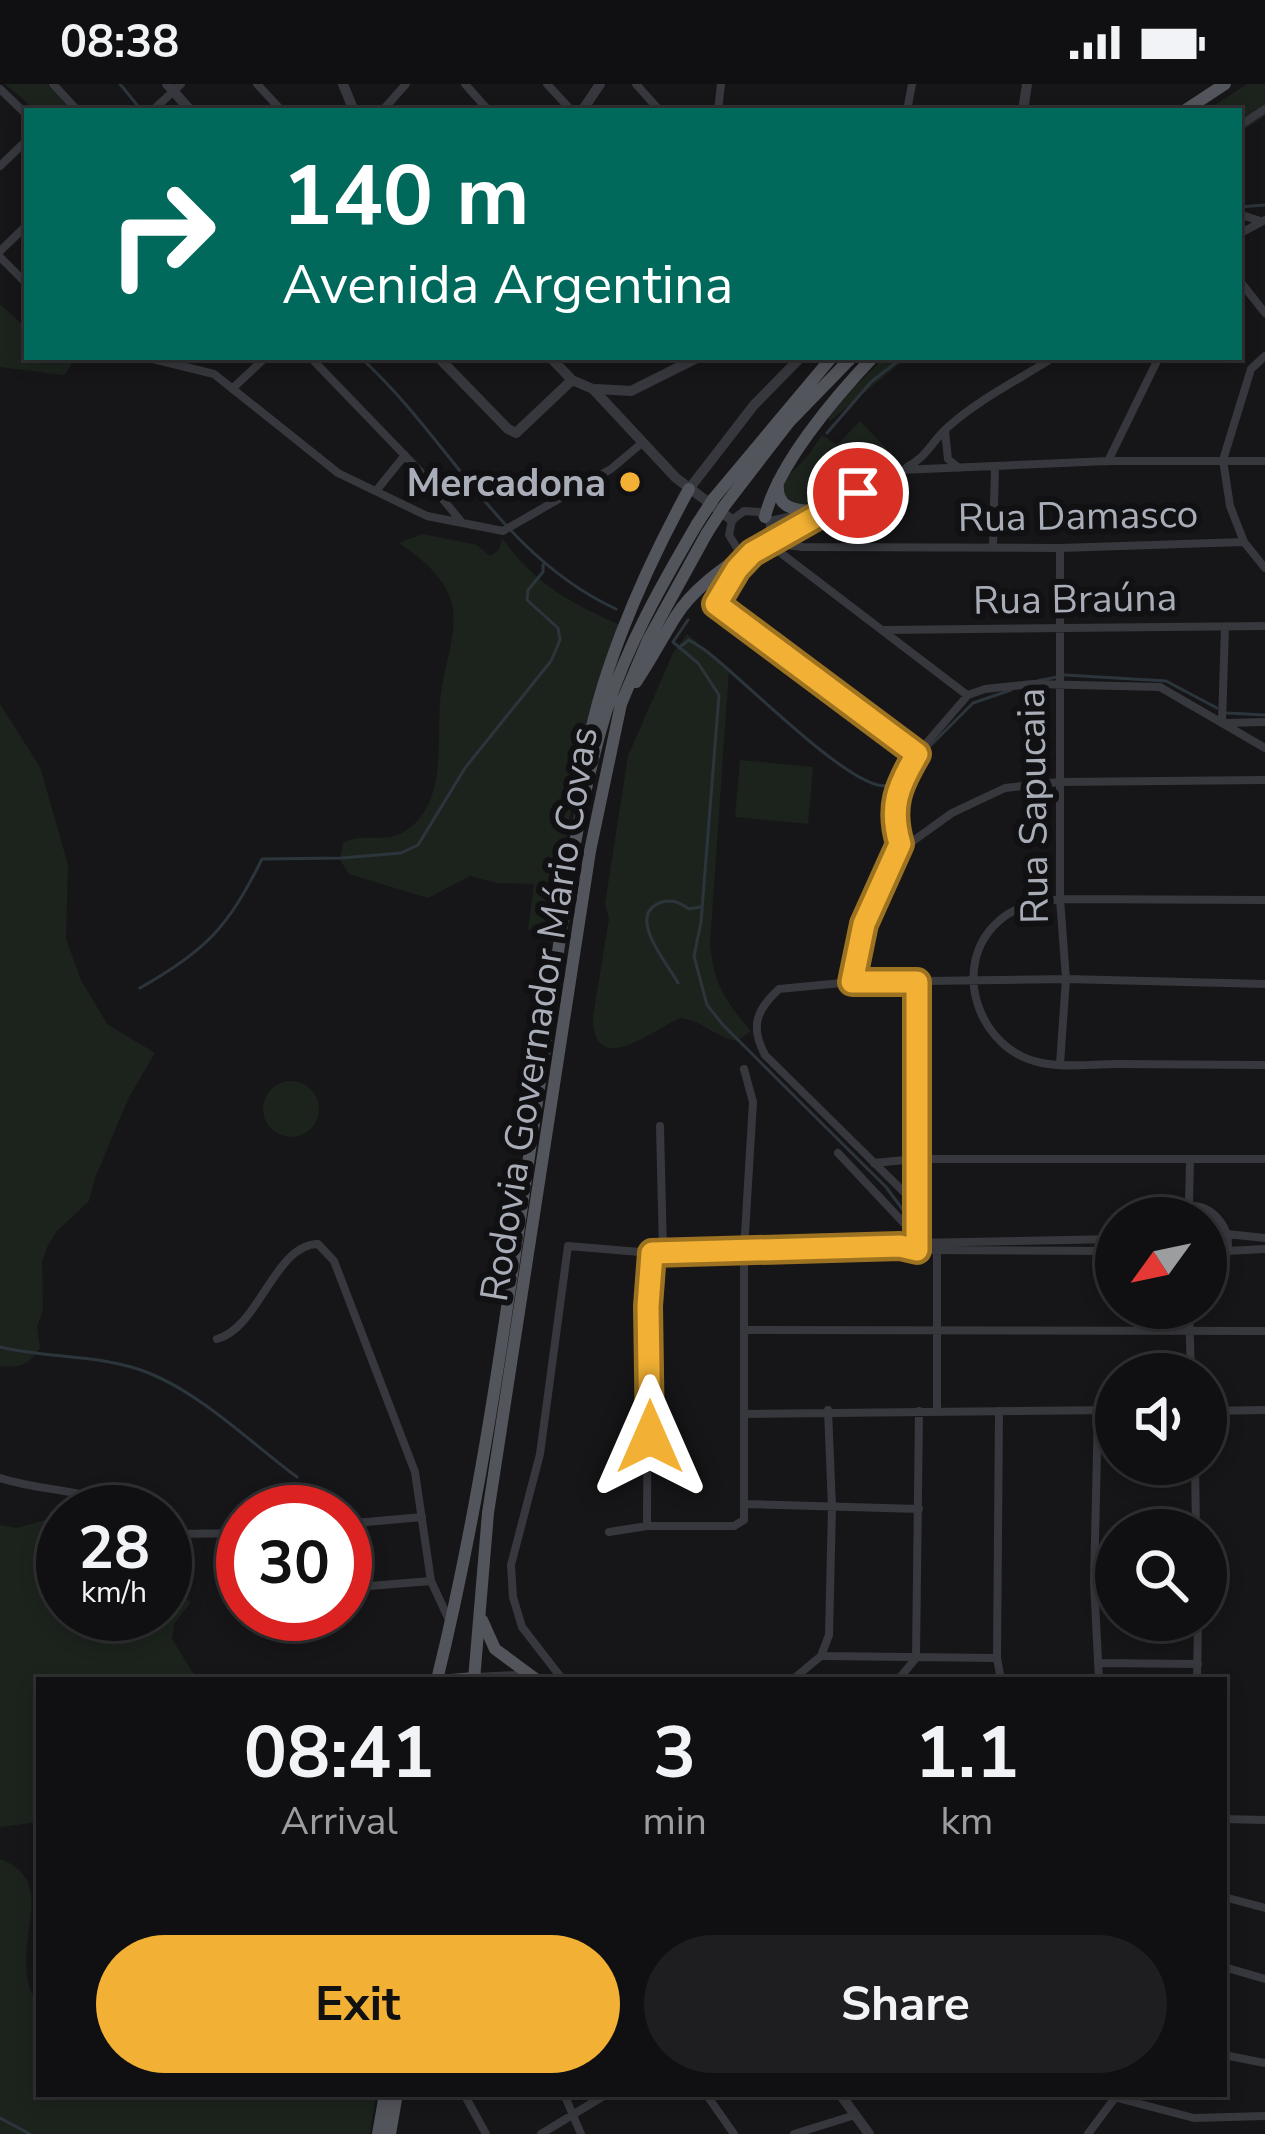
<!DOCTYPE html>
<meta charset="utf-8">
<style>
:root{--surface:#101012;--page:#1e1e20;--text:#f1f3f6;--muted:#9c9d9f;--line:#303032;--accent:#f2b134}
body{margin:0;font-family:"Nunito Sans",sans-serif;background:var(--page);color:var(--text);height:100vh;display:flex;flex-direction:column;font-size:45px;white-space:nowrap}
*{box-sizing:border-box;margin:0}
p{font-size:39px;color:var(--muted)}
.icon{flex:none;width:66px;height:66px;fill:none;stroke:currentColor;stroke-width:2;stroke-linecap:round;stroke-linejoin:round}
.map{position:relative;flex:1;overflow:hidden}
.sheet{position:absolute;left:36px;top:1593px;width:1191px;height:420px;display:flex;flex-direction:column;background:var(--surface);border-radius:0px;box-shadow:0 6px 18px #0003,0 0 0 3px var(--line)}
.sheet>*{flex:none}
.hud{position:absolute;left:24px;top:24px;width:1218px;height:252px;border-radius:0px;box-shadow:0 6px 18px #0003,0 0 0 3px var(--line);background:#00695c;color:#fff;overflow:hidden}
.needle{width:78px;rotate:237deg}
.fabs{position:absolute;left:1095px;top:1113px;display:grid;gap:24px}
.fabs a{display:grid;place-items:center;width:132px;height:132px;border-radius:50%;background:var(--surface);box-shadow:0 6px 18px #0003,0 0 0 3px var(--line);font-size:60px}
.speed{position:absolute;left:36px;top:1401px;display:flex;gap:24px;font-size:60px;font-weight:700;text-align:center}
.speed>*{display:grid;place-content:center;width:156px;height:156px;border-radius:50%;background:var(--surface);box-shadow:0 6px 18px #0003,0 0 0 3px var(--line);line-height:1}
.speed small{font-size:30px;font-weight:400}
.speed .limit{border:18px solid #d22;background:#fff;color:#111}
.pin{position:absolute;display:grid;place-items:center;width:102px;height:102px;color:#fff;margin:-51px;border:6px solid #fff;border-radius:50%;box-shadow:0 3px 12px #0007}
.me{position:absolute;width:132px;margin:-66px;rotate:0deg;stroke-linejoin:round;filter:drop-shadow(0 0 9px #0008)}
.turn{display:flex;align-items:center;gap:42px;height:252px;padding:0 60px;font-size:54px}
.turn .icon{width:156px;height:156px;stroke-width:2.5}
.turn b{display:block;font-size:84px;line-height:102px}
.eta{display:flex;justify-content:space-evenly;align-items:center;height:204px;text-align:center}
.eta b{font-size:72px;font-weight:700;line-height:84px}
.cta{display:flex;gap:24px;margin-top:auto;padding:24px 60px}
.cta a{flex:1;height:138px;border-radius:72px;background:var(--accent);color:#111;font-size:48px;font-weight:700;line-height:138px;text-align:center}
.cta a+a{background:var(--page);color:var(--text)}
.status{display:flex;justify-content:space-between;align-items:center;height:84px;padding:0 60px;background:var(--surface);direction:ltr}
.status svg{height:33px;fill:currentColor}
.map>svg:first-child{display:block}
</style>
<div class="status"><b>08:38</b><svg viewBox="0 0 49 12"><path d="M0 12V9h3v3zM5 12V6h3v6zM10 12V3h3v9zM15 12V0h3v12zM26 1h20v11H26zM47 4h2v5h-2z"/></svg></div>
<div class="map">
<svg width="1265" height="2050" viewBox="0 0 1265 2050">
<rect width="100%" height="100%" fill="#161618"/>
<path fill="#1c231d" d="M5 0H47L72 27H37Z
M1247 0H1265V32L1239 49V27H1206Z
M0 220 27 245V273H62L72 280 64 291 0 283Z
M885 273H908L830 337 826 330Z
M860 337 899 378 864 389C852 410 823 419 801 423 769 404 785 396 803 377 810 370 816 360 822 351L837 361Z
M422 450 477 461 490 472 499 466 502 454C538 503 570 518 624 543L589 628 551 835 545 842 528 846 534 800 497 799 470 792 428 814 349 790 340 776 343 759C366 746 387 764 412 742 450 709 434 646 442 602 446 578 458 544 452 520 445 493 421 474 399 459Z
M687 550 729 584 710 860C714 901 725 917 751 947L737 957C715 953 703 937 681 934 657 942 593 999 593 932L609 835 605 820 628 672 673 569Z
M0 620 40 683 68 781 66 855 81 896 107 940 155 969 129 1013 95 1094 89 1117 57 1147 48 1161 42 1178 43 1225 37 1243 40 1264C29 1281 20 1284 0 1282Z
M740 676 813 683 808 740 735 733Z
M263 1025a28 28 0 1 1 56 0a28 28 0 1 1-56 0Z
M63 1431V1530H165V1505L191 1518 174 1540 172 1555 193 1589 205 1596H39V1738L0 1743V1441L17 1444Z
M0 1775C67 1800 0 1868 39 1921V2010H376L370 2050H0Z"/>
<g fill="none" stroke-linecap="round" stroke-linejoin="round">
<path stroke="#2c353c" stroke-width="3" d="M120 0 142 27
M1239 123 1265 121
M360 273C451 356 501 472 616 525
M827 349 871 298 903 273
M688 536 673 558 698 579 719 611 701 838 694 872 707 921 723 941 886 1103 906 1130
M681 562 689 556 705 566C744 596 836 691 878 701 889 704 895 698 902 690
M1065 591 1166 597 1217 624
M1037 597 1057 593
M1227 629 1265 631
M919 673 973 619 1011 606
M678 899C668 880 624 830 662 818 673 815 680 819 689 825L700 823
M140 904C207 866 228 843 262 775L341 774 401 769 418 761 465 684 551 577 560 556 558 544 527 516 528 506 543 488V481
M0 1263C49 1275 102 1270 149 1289 203 1311 251 1359 297 1393
M0 2034 30 2050"/>
<path stroke="#37383d" stroke-width="8" d="M53 0 78 27
M257 0 282 27
M465 0 489 27
M547 0 572 27
M636 0 660 27
M0 5 27 31
M152 27 181 0
M382 27 406 0
M718 27 721 0
M907 27 912 0
M1239 42 1265 25
M0 82 27 56
M1239 130 1260 137
M1239 150 1265 136
M0 167 27 141
M0 173 27 200
M1239 196 1265 229
M1265 272 1251 285 1223 376 1230 422 1244 458 1265 484
M145 273 214 290 338 389 427 432 503 447 611 385 642 359
M310 273 417 384 460 436
M233 304 266 273
M945 347 948 375 959 384
M1108 377 1159 273
M907 383C927 373 932 357 948 343 979 315 1020 295 1054 273
M376 407 405 371
M769 437 803 430
M770 456V439L759 428 744 427 732 436 729 451 737 464 752 469 822 426 900 386 1108 377H1265
M770 459 803 463 1060 464 1244 458
M769 460 967 611
M993 462 995 383
M1060 464V815L1066 895 1060 980
M747 474 716 520 917 670
M885 546 1265 542
M1222 638 1225 543
M1225 639 1265 638
M900 760 913 757 952 729 1005 704 1059 698 1265 696
M1265 816 1060 815C1038 819 1017 821 1000 836 948 880 978 967 1042 979 1066 984 1093 980 1117 980 1166 980 1216 981 1265 981
M852 898 864 840 900 760 893 738 894 716 904 692 917 670 968 611 985 605 1033 600 1160 603 1265 664
M917 898V1119
M660 1042 663 1168
M838 1069 916 1152
M874 1079 916 1075H1265
M1189 1121 1190 1075
M1160 1134C1207 1094 1258 1162 1206 1196
M1227 1150 1265 1154
M913 1159 1116 1155
M917 1166V1121L765 971C750 943 756 926 779 905L852 898 1066 895 1265 900
M1227 1167 1265 1165
M1189 1224 1191 1290
M745 1246 1265 1247
M217 1255C259 1244 275 1160 318 1160L334 1177 415 1388 431 1497 450 1538
M937 1325V1163
M1098 1326 1094 1498 1099 1596
M999 1327 997 1574 1001 1596
M1206 1327 1265 1326
M745 1330 1116 1326
M1195 1380 1196 1446
M0 1394C48 1409 83 1403 131 1428
M744 1420 919 1425
M345 1440 422 1433
M647 1442 648 1222 652 1169
M165 1445 175 1450 243 1449
M609 1448 647 1442H734L744 1436V1166L753 1018 744 985
M345 1504 431 1497
M823 1572 997 1574
M1098 1579 1198 1580
M563 1596 522 1543 513 1513 511 1481 540 1370 568 1162 652 1169 900 1162 917 1166 1116 1167
M792 1596 821 1572 829 1551 832 1423 828 1326
M898 1596 916 1574 919 1327
M1197 1596 1198 1536
M1224 1735 1265 1736
M1224 1813 1265 1824
M1224 1883 1265 1895
M1224 1971 1265 1979
M464 2010 486 2050
M564 2010 581 2050
M706 2010 734 2050
M1102 2010 1194 2034 1265 2032
M541 2050 607 2010
M794 2050 855 2031
M1088 2050 1117 2011"/>
<path stroke="#37383d" stroke-width="10" d="M167 0 191 27
M343 0 354 27
M582 27 600 0
M1023 27 1027 0
M438 273 508 345 516 349 572 296
M550 273 572 296 593 305 676 394 732 436
M597 305 631 307 699 273
M689 405 754 321 801 273
M475 1594 517 1592 533 1596
M840 2010 869 2050"/>
<path stroke="#53555c" stroke-width="12" d="M1184 27 1225 0
M778 398C775 424 795 427 816 427
M714 414 832 273
M725 421 789 338 852 273
M765 433C777 381 836 312 873 273
M636 598C651 576 662 554 676 532 693 505 721 486 747 468
M582 702C591 605 642 491 689 405
M482 1536 495 1565 537 1596
M437 1596C485 1401 510 1202 539 1004 558 879 569 749 606 628 627 561 662 500 697 440
M451 1596 475 1594
M474 1596 488 1429 590 767 621 620 648 556 707 449
M378 2050 385 2010
M390 2050 397 2010"/>
<path stroke="#53555c" stroke-width="12" d="M697 440 714 414
M707 449 725 421"/>
</g>
<g fill="none" stroke-linecap="round" stroke-linejoin="round">
<g stroke="#9d7322" stroke-width="30">
<path id="route" d="M650 1353 648 1222 652 1169 900 1162 917 1166V898H852L864 840 900 760C889 723 898 702 917 670L716 520 737 485 752 469 858 409"/>
</g>
<use href="#route" stroke="#f2b134" stroke-width="21"/>
</g>
<circle fill="#f2b134" stroke="#111113" stroke-width="4.5" cx="630" cy="398" r="12"/>
<g text-anchor="middle" stroke-width="12" stroke-linejoin="round" paint-order="stroke">
<g font-size="39" font-weight="bold" fill="#a8adb8" stroke="#111113" text-anchor="end">
<text x="606" y="412">Mercadona</text>
</g>
<g font-size="39" fill="#a8adb8" stroke="#111113">
<text transform="translate(1078 431) rotate(-1)" y="14">Rua Damasco</text>
<text transform="translate(1075 514) rotate(-1)" y="14">Rua Braúna</text>
<text transform="translate(1032 722) rotate(-91)" y="14">Rua Sapucaia</text>
<text transform="translate(538 930) rotate(-81)" y="14">Rodovia Governador Mário Covas</text>
</g>
</g>
</svg>
<div class="fabs">
<a><svg class="needle" viewBox="-14 -14 28 28"><path d="M0-13l5 13h-10z" fill="#e53935"/><path d="M0 13l5-13h-10z" fill="#9c9d9f"/></svg></a>
<a><svg class="icon" aria-label="sound" viewBox="0 0 24 24"><path d="M4 9h4l5-4v14l-5-4H4zM17 9q2 3 0 6"/></svg></a>
<a><svg class="icon" aria-label="search" viewBox="0 0 24 24"><circle cx="10" cy="10" r="6"/><path d="M15 15l6 6"/></svg></a>
</div>
<div class="speed"><div>28<small>km/h</small></div><div class="limit">30</div></div>
<div class="pin" style="left:858px;top:409px;background:#d93025"><svg class="icon" aria-label="arrive" viewBox="0 0 24 24"><path d="M6 21V4h12l-3 4 3 4H6"/></svg></div>
<svg class="me" style="left:650px;top:1353px" viewBox="-20 -20 40 40"><path d="M0-17L14 15 0 8-14 15z" fill="#f2b134" stroke="#fff" stroke-width="4"/></svg>
<div class="hud">
<div class="turn"><svg class="icon" aria-label="right" viewBox="0 0 24 24"><path d="M7 20v-9h11M14 6l5 5-5 5"/></svg><div><b>140 m</b>Avenida Argentina</div></div>
</div>
<section class="sheet">
<div class="eta">
<div><b>08:41</b><p>Arrival</p></div>
<div><b>3</b><p>min</p></div>
<div><b>1.1</b><p>km</p></div>
</div>
<div class="cta"><a>Exit</a><a>Share</a></div>
</section>
</div>
